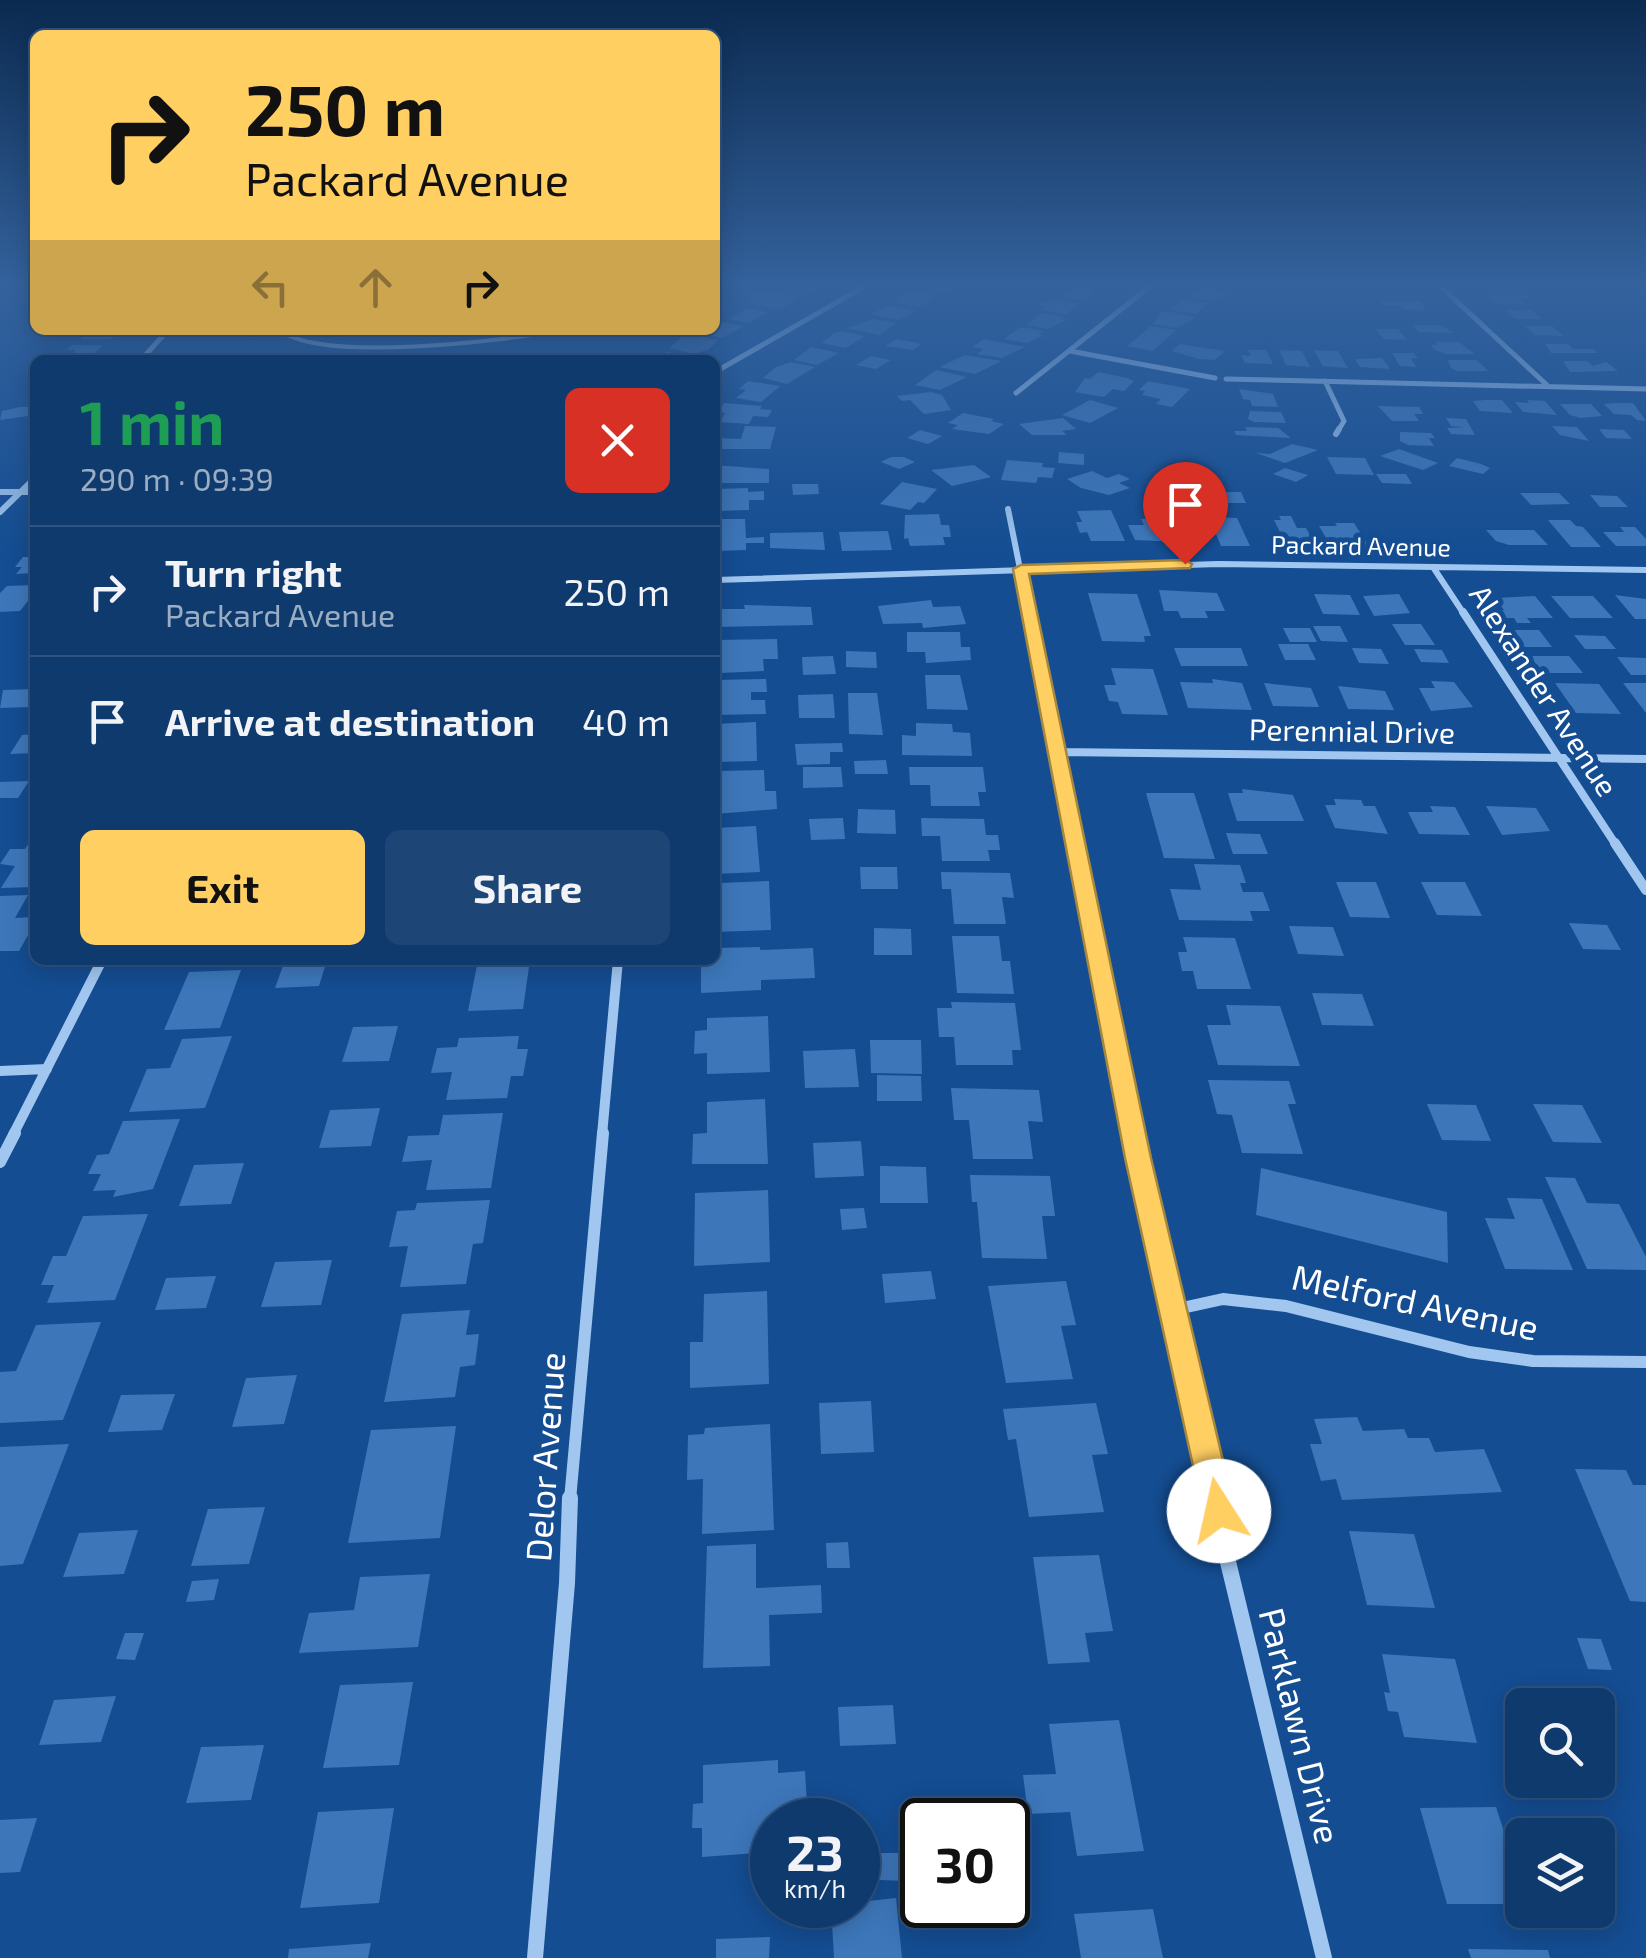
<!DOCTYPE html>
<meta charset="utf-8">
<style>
:root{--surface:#0f3a6e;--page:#1d4576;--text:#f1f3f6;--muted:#9badc2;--line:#2f5481;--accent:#ffcf62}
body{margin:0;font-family:"Exo 2",sans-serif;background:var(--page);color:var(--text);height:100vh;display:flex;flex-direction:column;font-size:38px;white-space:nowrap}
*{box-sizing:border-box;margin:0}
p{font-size:32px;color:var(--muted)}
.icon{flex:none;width:55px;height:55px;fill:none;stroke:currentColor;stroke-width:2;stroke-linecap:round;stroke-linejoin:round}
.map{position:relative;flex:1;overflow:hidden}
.side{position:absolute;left:30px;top:355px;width:690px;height:610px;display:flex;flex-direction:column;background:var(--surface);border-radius:15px;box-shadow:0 5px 25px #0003,0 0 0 2px var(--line)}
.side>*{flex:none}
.guide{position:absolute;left:30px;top:30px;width:690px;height:305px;border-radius:15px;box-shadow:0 5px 25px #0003,0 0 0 2px var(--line);background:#ffcf62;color:#111;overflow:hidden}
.fabs{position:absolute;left:1505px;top:1688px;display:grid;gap:20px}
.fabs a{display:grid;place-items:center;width:110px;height:110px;border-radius:15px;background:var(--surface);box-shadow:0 5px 25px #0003,0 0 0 2px var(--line);font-size:50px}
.speed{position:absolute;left:750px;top:1798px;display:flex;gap:20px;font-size:50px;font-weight:700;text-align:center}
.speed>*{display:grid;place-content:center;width:130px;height:130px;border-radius:50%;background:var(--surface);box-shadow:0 5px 25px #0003,0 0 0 2px var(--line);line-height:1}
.speed small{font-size:25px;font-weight:400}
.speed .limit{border:5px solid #111;border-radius:15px;background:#fff;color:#111}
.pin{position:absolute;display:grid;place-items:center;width:85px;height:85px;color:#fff;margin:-102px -42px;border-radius:50% 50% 50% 0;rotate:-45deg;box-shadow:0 0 10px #0007}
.pin .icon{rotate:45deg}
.me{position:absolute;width:110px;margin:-55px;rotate:350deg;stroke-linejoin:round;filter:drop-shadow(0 0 8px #0008)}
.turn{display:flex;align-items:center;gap:35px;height:210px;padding:0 50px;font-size:45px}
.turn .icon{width:130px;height:130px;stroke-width:2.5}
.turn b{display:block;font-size:70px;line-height:85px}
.lanes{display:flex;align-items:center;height:95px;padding:0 50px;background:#0003;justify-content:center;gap:50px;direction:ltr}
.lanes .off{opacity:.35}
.round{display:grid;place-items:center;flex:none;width:105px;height:105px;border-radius:15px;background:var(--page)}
.head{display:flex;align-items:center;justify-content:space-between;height:170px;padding:0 50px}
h1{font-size:60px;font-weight:700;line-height:75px;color:#1e9e55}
.primary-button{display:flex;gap:20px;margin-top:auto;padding:20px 50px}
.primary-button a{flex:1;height:115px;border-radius:15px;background:var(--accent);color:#111;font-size:40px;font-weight:700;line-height:115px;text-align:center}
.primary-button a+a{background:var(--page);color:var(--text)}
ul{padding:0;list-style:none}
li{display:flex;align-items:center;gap:30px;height:130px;padding:0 50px;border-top:2px solid var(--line)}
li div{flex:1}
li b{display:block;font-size:38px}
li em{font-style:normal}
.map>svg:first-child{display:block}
</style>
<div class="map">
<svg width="1646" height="1958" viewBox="0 0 1646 1958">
<rect width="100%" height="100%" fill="#144d92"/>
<path fill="#3d77ba" d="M793 284 820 286 800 296 781 292 798 297 781 309 756 305 748 302 755 298 745 296 753 292 776 293Z
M921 284H960L946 293 915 287Z
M1075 286 1097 290 1085 301 1059 297Z
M1200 286 1233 292 1213 301 1188 297Z
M914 289 939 294 919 307 894 302 899 299H895Z
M1484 295H1525L1530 299H1518L1524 304H1497Z
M1056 299 1078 303 1067 314 1042 310 1047 307 1037 305Z
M1183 299 1208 303 1196 314 1170 310Z
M1379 301H1421L1426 310H1404L1399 305H1383Z
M889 306 915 311 899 320 870 314Z
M748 308 768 312 748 323 728 319Z
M1505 310H1531L1542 319H1515Z
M1161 312H1169L1195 317 1178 328 1153 324Z
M1042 313 1063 317 1061 319 1066 320 1048 329 1026 325Z
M872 319 896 323 879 335 847 328Z
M722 322 744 326 722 338 700 333 715 330V323Z
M1412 325H1441L1454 333 1419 332Z
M1151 326 1176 330 1153 351 1127 346Z
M1525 326H1552L1563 336 1535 335Z
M1021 327 1043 331 1039 334 1044 335 1027 343 1004 339Z
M1375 329H1398L1407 340 1384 339Z
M124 330 110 339H81L90 331Z
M842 331 865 336 846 348 822 343 834 333Z
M684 335H692L718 340 709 349 694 354 669 348Z
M897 339 918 343 920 345 913 350 885 346Z
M984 339 1025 347 1002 358 977 354 983 349 972 347Z
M1435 342H1459L1475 354H1446L1435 350 1431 345H1438Z
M1180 344 1225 351 1215 360 1199 359 1172 351Z
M1545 344H1568L1574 349H1593L1598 353H1551Z
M72 345H98L103 346 86 360 67 359 76 350H67Z
M811 347 839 353 817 365 794 360Z
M1248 350H1266L1273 364 1245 363 1241 355 1251 356Z
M1279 350 1302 351 1310 367 1286 365Z
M1314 350 1338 351 1348 368 1323 366Z
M668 352 696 358V360L648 358Z
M1392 353H1413L1418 358H1411L1416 367 1400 366Z
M965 355 1001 361 975 374 939 367Z
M871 356 891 360 876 369 856 365Z
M1382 358 1390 369 1360 367 1355 359Z
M1448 360H1477L1488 371H1458L1451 368Z
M1563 361H1587L1593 366 1606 362 1618 371 1570 372Z
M791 362 815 367 787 384 763 378 776 367Z
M936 370 967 377 940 390 915 385Z
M1098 372 1127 378 1134 381 1124 391 1113 389 1104 397 1075 392 1085 378 1090 379Z
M748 381 780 386 761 402 736 398 746 390 739 389Z
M1148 381 1190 389 1172 407 1156 404 1161 399 1142 395 1145 391 1139 390Z
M1239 389 1273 394 1278 407 1252 406 1250 400 1243 399Z
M931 392 942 395 951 410 924 414 910 400 902 401 897 396Z
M1090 400 1118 408 1090 423 1062 415Z
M1485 400H1502L1513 413 1480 411 1473 401Z
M1527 400 1545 401 1557 415 1523 412 1515 402 1529 403Z
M724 403 762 406 760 409 772 410 768 417 753 416 749 424 720 422 725 413 719 412Z
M1615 403H1633L1646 421 1637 420 1631 415 1614 414 1604 404Z
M1560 404H1591L1602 416 1581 418 1570 415Z
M1378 406 1419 407 1423 414H1414L1419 421H1392Z
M20 407H35V415L0 420 2 411Z
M1250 411 1281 412 1286 423 1254 422 1248 419Z
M963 413 994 419 991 421 1004 424 989 434 952 429 958 425 948 423Z
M1063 418 1076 429 1062 431 1067 435H1032L1019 424Z
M1446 418 1466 419 1475 435 1451 434 1447 428 1465 427 1451 426Z
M745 426 776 427 770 449H715L718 438 741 439Z
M1552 426 1577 427 1589 441 1560 435Z
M1245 427 1278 428 1291 438 1236 435 1234 431H1247Z
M1599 429 1624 430 1632 439 1606 438Z
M920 430 942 436 928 444 907 438Z
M1400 432 1431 433 1435 438H1429L1434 446 1408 445 1400 441Z
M1292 444 1318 450 1285 463 1256 453 1270 454Z
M1399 449 1438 463 1423 470 1380 456Z
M1059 452 1084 454V465L1058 463Z
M891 457H904L915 462 899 469 881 462Z
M1327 457 1365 458 1374 475 1336 474Z
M1457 458 1481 464 1490 468 1483 474 1449 466Z
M1007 460 1043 463 1042 467 1055 468 1052 478 1038 477 1036 483 1001 480Z
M715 465 769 469V483H715Z
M974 465 991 477 952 486 931 470Z
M1285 468 1308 475 1296 482 1273 474Z
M1092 471 1107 478 1119 474 1130 479 1119 483 1130 488 1109 495 1081 488 1067 479Z
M1376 474H1406L1412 484 1382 483Z
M902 482 937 489 924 503 918 502 910 510 880 504Z
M792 484H818L819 494 793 495Z
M748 488V492L764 491V500H749V510L716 511 717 489Z
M1213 492H1241L1246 503H1218Z
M1520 493H1559L1570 504 1531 505Z
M1590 495 1617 496 1628 507H1600Z
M1154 498H1182L1187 510H1159Z
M1111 510 1125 541H1091L1087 532 1080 533 1076 522H1082L1077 511Z
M939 514 941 525H949L951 537H943L945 545 910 546 908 538 904 539 905 515Z
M1279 516H1291L1297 528H1306L1314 543 1287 546 1274 520H1281Z
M1209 517 1237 518 1250 546H1221Z
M1164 518 1167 524 1180 523 1188 539H1178L1180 542 1135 540 1128 525H1144L1141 519Z
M715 519H745L746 538 764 537V543H746V550L715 551Z
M1548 520H1570L1576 526 1583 527 1601 547H1571Z
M1335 523H1354L1370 548H1332L1319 526H1337Z
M1620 527H1635L1646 539V546H1616L1603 532H1624Z
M1486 530H1534L1548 545H1509L1496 541Z
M888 531 892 550 842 551 839 532Z
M823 532 825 550 770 548V533Z
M23 557H35V573L16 574 22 567H15Z
M35 585V592L20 611 0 612V593L7 586Z
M1159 590 1217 593 1225 611H1205L1208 618H1181L1178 611H1164Z
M1088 593 1137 594 1151 636H1144L1145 642 1102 641Z
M1314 594 1350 595 1360 615 1323 614Z
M1399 594 1410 613 1374 616 1363 596Z
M1615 595 1646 599V619H1635Z
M1535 596 1553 618H1527L1531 623H1517L1514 618H1502L1496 611 1504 610 1495 598Z
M1551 596H1593L1613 618H1570Z
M931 600 933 607 960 606 966 624 923 628 922 623 883 624 878 606Z
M744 605 811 607 813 625 715 627V609H745Z
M1392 624H1421L1435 645H1405Z
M1313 626H1340L1348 642 1321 641Z
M1283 628H1310L1317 642H1290Z
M1512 630H1539L1552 647H1524Z
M907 632H960L961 647H970L971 660 926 663 925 652H907Z
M1574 635 1605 636 1616 649H1585Z
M777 639 778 659H763L764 671 721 673V658L715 659V640Z
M1278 644H1308L1316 660H1285Z
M1174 648H1241L1248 666H1181Z
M1352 648 1381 649 1389 664 1359 663Z
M1414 649 1442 650 1449 663 1421 662Z
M846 651 876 652 877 668 846 667Z
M833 656 836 674 803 675 802 657Z
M1530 656H1569L1583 673H1543Z
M1617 657 1646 658V675H1631Z
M1111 668 1153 669 1168 715 1122 714 1118 702 1109 701 1104 685H1116Z
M925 675H960L968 710 927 709Z
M766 679 767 692H751V700H765L766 714 715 715V680Z
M1212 679 1242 683 1252 710 1188 708 1180 682 1213 683Z
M1431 681 1454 682 1473 707 1431 711 1419 688H1435Z
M1264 683 1311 688 1319 707 1273 706Z
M1555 683 1599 684 1621 714 1576 713Z
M1623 683H1646V713Z
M1338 686 1385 691 1394 710 1348 709Z
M35 689 28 707 0 708 3 690Z
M848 693H877L883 735 849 734Z
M833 694 835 718H799L798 695Z
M756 722 757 761 715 762V724Z
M916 723 952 724 953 732 970 733 972 756 902 755V735L916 736Z
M35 734V753L10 754 22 735Z
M842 743 843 752H830V764L797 765 795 744Z
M886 760 888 774H855L854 761Z
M803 767H841L843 787 803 788Z
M909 767H983L986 792H978L980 806H931L930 785H910Z
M764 770 765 791H776L777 809 715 814 720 771Z
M29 781 18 798H0V782Z
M1242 789 1293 795 1304 821H1237L1228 793H1243Z
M1146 793H1194L1215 859 1164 858Z
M1334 799 1361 800 1364 806H1375L1388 834 1335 828 1325 805H1336Z
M1430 806 1455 807 1470 835 1419 834 1408 812H1433Z
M1486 806 1536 808 1550 831 1502 835Z
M858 809 895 810 896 834 857 833Z
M843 818 845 839 811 840 809 819Z
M921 818 984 819 986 835H998L1000 850H988L990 861H942L940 836H922Z
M756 826 760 872 715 874V828Z
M1226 833 1260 834 1268 854H1233Z
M31 840H35V887L1 888 15 866 0 864 10 849H25Z
M1194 864 1240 865 1246 883H1240L1243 892H1263L1270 911H1250L1253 921 1179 920 1170 889 1201 890Z
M860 867H897L898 889H861Z
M941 872 1010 873 1014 898 1002 897 1006 924H954L951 889H942Z
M769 881 771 930 715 932 719 883Z
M1336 882H1376L1390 918 1350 917Z
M1421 882H1465L1482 916 1437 915Z
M28 895 15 918 35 917V923L19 951H0V896Z
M1569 923 1607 925 1621 950 1583 949Z
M1289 926 1333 927 1344 956 1298 954Z
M874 928 911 929 912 955H874Z
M952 936H999L1002 961H1010L1014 994 957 993Z
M1183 937 1235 938 1251 989H1197L1193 971H1182L1178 952H1187Z
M760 947V950L813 948 815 978 761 980V990L701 993V960H715V948Z
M285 960H327L319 986 275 988Z
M478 960H530L523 1009 468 1011Z
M241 970 220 1028 164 1030 189 972Z
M1312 993 1362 994 1374 1026 1322 1025Z
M951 1002 1015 1003 1021 1050H1012L1013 1065H956L954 1037H939L937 1008H952Z
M1226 1005 1280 1006 1300 1066 1218 1065 1207 1025H1231Z
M768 1016 770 1072 707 1074V1053L694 1054 695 1031 707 1030V1018Z
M398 1026 389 1061 342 1062 353 1027Z
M232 1036 205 1108 129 1112 147 1069 170 1068 182 1039Z
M519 1036 517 1049H528L523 1076H511L507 1098 446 1100 452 1072 431 1073 437 1048 457 1047 459 1038Z
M870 1040H921L922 1074 871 1073Z
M855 1049 859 1087 805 1088 803 1051Z
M877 1075 921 1076 922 1101H877Z
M1208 1080 1289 1081 1296 1104H1288L1303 1154 1242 1153 1232 1115 1217 1114Z
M951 1088 1039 1090 1043 1122 1028 1121 1033 1159H973L969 1120H954Z
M765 1099 768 1164H692L693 1134 707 1133V1102Z
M1427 1104 1476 1105 1491 1141 1442 1140Z
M1533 1104 1582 1105 1602 1143 1553 1142Z
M380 1108 371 1146 319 1148 330 1110Z
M503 1113 491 1188 426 1190 432 1160 402 1162 408 1136 439 1135 443 1115Z
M180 1119 153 1189 113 1197 116 1190 93 1191 101 1174H88L97 1155 109 1154 123 1121Z
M861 1141 864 1176 815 1178 813 1143Z
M244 1163 231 1204 179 1206 194 1165Z
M880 1166 926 1167 928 1203H880Z
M1261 1168 1447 1212 1448 1263 1256 1215Z
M970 1175 1050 1176 1055 1216H1042L1047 1259 982 1258 977 1202H972Z
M1545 1177 1575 1178 1587 1203 1619 1204 1646 1257V1270L1587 1269Z
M768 1190 770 1262 694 1266 695 1193Z
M1507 1198 1542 1199 1573 1270 1505 1269 1485 1218 1515 1219Z
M490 1200 483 1243 473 1244 466 1284 400 1287 408 1246 389 1247 397 1211 415 1210 417 1203Z
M864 1208 867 1228 842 1230 840 1209Z
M148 1214 115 1300 47 1303 54 1285H41L53 1256H66L83 1216Z
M332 1260 321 1305 261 1307 275 1262Z
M931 1271 936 1299 885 1303 882 1274Z
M216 1276 206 1308 155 1310 166 1278Z
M1066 1281 1076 1325 1061 1326 1073 1379 1006 1383 988 1286Z
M767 1291 769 1384 690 1388V1342H703L704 1294Z
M470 1310 466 1335 479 1334 475 1365 460 1367 455 1397 384 1402 402 1314Z
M101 1322 63 1420 0 1423V1372L16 1371 36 1325Z
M297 1375 284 1424 232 1427 246 1378Z
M175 1394 162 1430 108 1432 121 1395Z
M871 1401 874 1452 821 1454 819 1403Z
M1096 1403 1108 1454 1092 1455 1104 1512 1029 1517 1016 1439 1008 1440 1003 1409Z
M1357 1417 1363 1431 1404 1429 1408 1438H1429L1435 1452 1484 1449 1502 1492 1342 1500 1336 1479 1321 1481 1310 1444H1322L1314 1419Z
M770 1424 774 1530 702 1534 703 1479 687 1480 688 1435 704 1434 705 1428Z
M456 1426 440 1538 348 1543 371 1430Z
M69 1444 23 1564 0 1566V1447Z
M1575 1469 1626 1470 1633 1485H1646V1602L1630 1601Z
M265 1507 249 1564 191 1566 208 1509Z
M138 1530 124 1574 63 1577 79 1533Z
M1349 1531 1414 1534 1435 1608 1367 1605Z
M848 1542 850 1568H827L826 1543Z
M756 1544V1588L821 1585 822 1613 769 1615 770 1666 703 1668 707 1546Z
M1099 1555 1113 1631 1085 1633 1090 1662 1048 1664 1033 1557Z
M430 1574 418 1647 299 1653 309 1613 354 1610 360 1577Z
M219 1579 214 1600 186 1602 192 1581Z
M125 1633H144L135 1660 116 1659Z
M1577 1638 1601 1639 1612 1670 1588 1669Z
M1382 1654 1455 1659 1477 1743 1404 1737 1398 1712 1388 1711 1384 1692 1390 1693Z
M413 1682 399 1765 323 1768 340 1685Z
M116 1696 101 1742 39 1745 54 1700Z
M893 1705 896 1744 840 1746 838 1707Z
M1119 1720 1144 1851 1077 1856 1070 1812 1028 1814 1023 1775 1056 1774 1049 1724Z
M264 1745 251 1800 186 1803 201 1747Z
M778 1760V1773L805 1771 808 1820H772V1852L702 1857V1828H692L693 1804 703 1803V1765Z
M1496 1807 1522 1886V1904H1447L1420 1808Z
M394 1808 379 1903 300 1908 318 1812Z
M37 1818 20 1872 0 1873V1820Z
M879 1853H909V1881L879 1880Z
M896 1898 902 1958H834L831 1905Z
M1153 1909 1163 1958H1081L1074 1914Z
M770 1937 769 1958H716V1939Z
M371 1943 368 1958H288L289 1949Z
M1468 1949 1548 1950 1550 1958H1471Z"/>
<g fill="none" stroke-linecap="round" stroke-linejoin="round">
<path stroke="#a1c7f1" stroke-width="4" d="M281 330C316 363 509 341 559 330"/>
<path stroke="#a1c7f1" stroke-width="5" d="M1438 284 1548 386
M1636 284 1646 285
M1070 351 1215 378
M141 360 168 330
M715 372 869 284
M1226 379 1646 389
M1325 381 1344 421 1338 431
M1016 393 1153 284"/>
<path stroke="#a1c7f1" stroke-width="6" d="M1336 434 1339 429
M0 492H35
M1008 509 1029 614
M0 512 35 478
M1433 567 1464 614
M715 580 1218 564 1646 570"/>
<path stroke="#a1c7f1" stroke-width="8" d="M1029 612 1075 845
M1463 612 1616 845
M1058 752 1646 759"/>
<path stroke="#a1c7f1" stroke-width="10" d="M1075 843 1133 1135
M1615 843 1646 890
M0 1071 47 1069
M13 1135 102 960
M602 1135 618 960"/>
<path stroke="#a1c7f1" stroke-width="12" d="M1133 1133 1218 1500
M0 1162 15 1133
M1173 1310 1223 1299 1286 1306 1469 1352 1533 1361 1646 1362
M570 1500 603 1133"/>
<path stroke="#a1c7f1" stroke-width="16" d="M1218 1498 1221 1533 1324 1958
M535 1958 567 1583 570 1498"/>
</g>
<linearGradient id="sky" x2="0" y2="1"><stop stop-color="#0b2a50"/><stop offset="0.51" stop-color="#34629d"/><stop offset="1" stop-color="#34629d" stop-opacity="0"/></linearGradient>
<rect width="1646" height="558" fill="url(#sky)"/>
<path fill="#ffcf62" stroke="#a68740" stroke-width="2.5" d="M1185 560 1192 564 1190 568 1029 574 1151 1158 1235 1511 1230 1523 1219 1527 1207 1523 1203 1511 1125 1158 1013 569 1021 565Z"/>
<g text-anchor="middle" stroke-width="10" stroke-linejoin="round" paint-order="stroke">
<g font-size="25" fill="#fff" stroke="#144d92">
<text transform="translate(1361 546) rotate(1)" y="9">Packard Avenue</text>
</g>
<g font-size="30" fill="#fff" stroke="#144d92">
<text transform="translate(1543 691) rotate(57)" y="10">Alexander Avenue</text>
<text transform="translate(1352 732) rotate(1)" y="10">Perennial Drive</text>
</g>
<g font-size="35" fill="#fff" stroke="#144d92">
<text transform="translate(1415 1303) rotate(12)" y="12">Melford Avenue</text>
<text transform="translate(546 1457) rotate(-86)" y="12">Delor Avenue</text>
<text transform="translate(1299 1726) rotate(76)" y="12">Parklawn Drive</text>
</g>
</g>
</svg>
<div class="fabs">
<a><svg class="icon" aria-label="search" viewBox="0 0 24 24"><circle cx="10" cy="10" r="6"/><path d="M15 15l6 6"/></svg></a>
<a><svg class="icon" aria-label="layers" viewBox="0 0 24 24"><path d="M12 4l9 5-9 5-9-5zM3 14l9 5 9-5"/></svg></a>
</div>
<div class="speed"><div>23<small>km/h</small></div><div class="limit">30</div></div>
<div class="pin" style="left:1185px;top:564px;background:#d93025"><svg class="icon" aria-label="arrive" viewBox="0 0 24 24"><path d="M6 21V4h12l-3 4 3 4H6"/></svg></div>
<svg class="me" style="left:1219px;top:1511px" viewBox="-20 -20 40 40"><circle r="19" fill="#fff"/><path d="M0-13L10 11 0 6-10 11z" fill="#ffcf62"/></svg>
<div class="guide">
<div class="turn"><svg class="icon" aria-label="right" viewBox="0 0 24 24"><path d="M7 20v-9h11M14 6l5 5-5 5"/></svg><div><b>250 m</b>Packard Avenue</div></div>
<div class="lanes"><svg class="icon off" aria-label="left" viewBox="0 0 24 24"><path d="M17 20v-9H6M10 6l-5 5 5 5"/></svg><svg class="icon off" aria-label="ahead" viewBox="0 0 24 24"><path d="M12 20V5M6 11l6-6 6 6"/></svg><svg class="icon" aria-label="right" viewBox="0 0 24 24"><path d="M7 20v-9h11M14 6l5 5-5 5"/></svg></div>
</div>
<section class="side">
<div class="head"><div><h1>1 min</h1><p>290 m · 09:39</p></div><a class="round" style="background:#d93025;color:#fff"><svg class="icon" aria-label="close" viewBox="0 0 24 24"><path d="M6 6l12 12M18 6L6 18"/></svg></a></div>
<ul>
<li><svg class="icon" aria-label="right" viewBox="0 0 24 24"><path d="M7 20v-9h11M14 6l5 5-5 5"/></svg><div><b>Turn right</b><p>Packard Avenue</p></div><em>250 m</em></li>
<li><svg class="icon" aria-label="arrive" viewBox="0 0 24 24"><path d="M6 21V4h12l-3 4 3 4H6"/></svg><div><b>Arrive at destination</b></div><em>40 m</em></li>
</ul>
<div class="primary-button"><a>Exit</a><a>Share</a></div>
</section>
</div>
